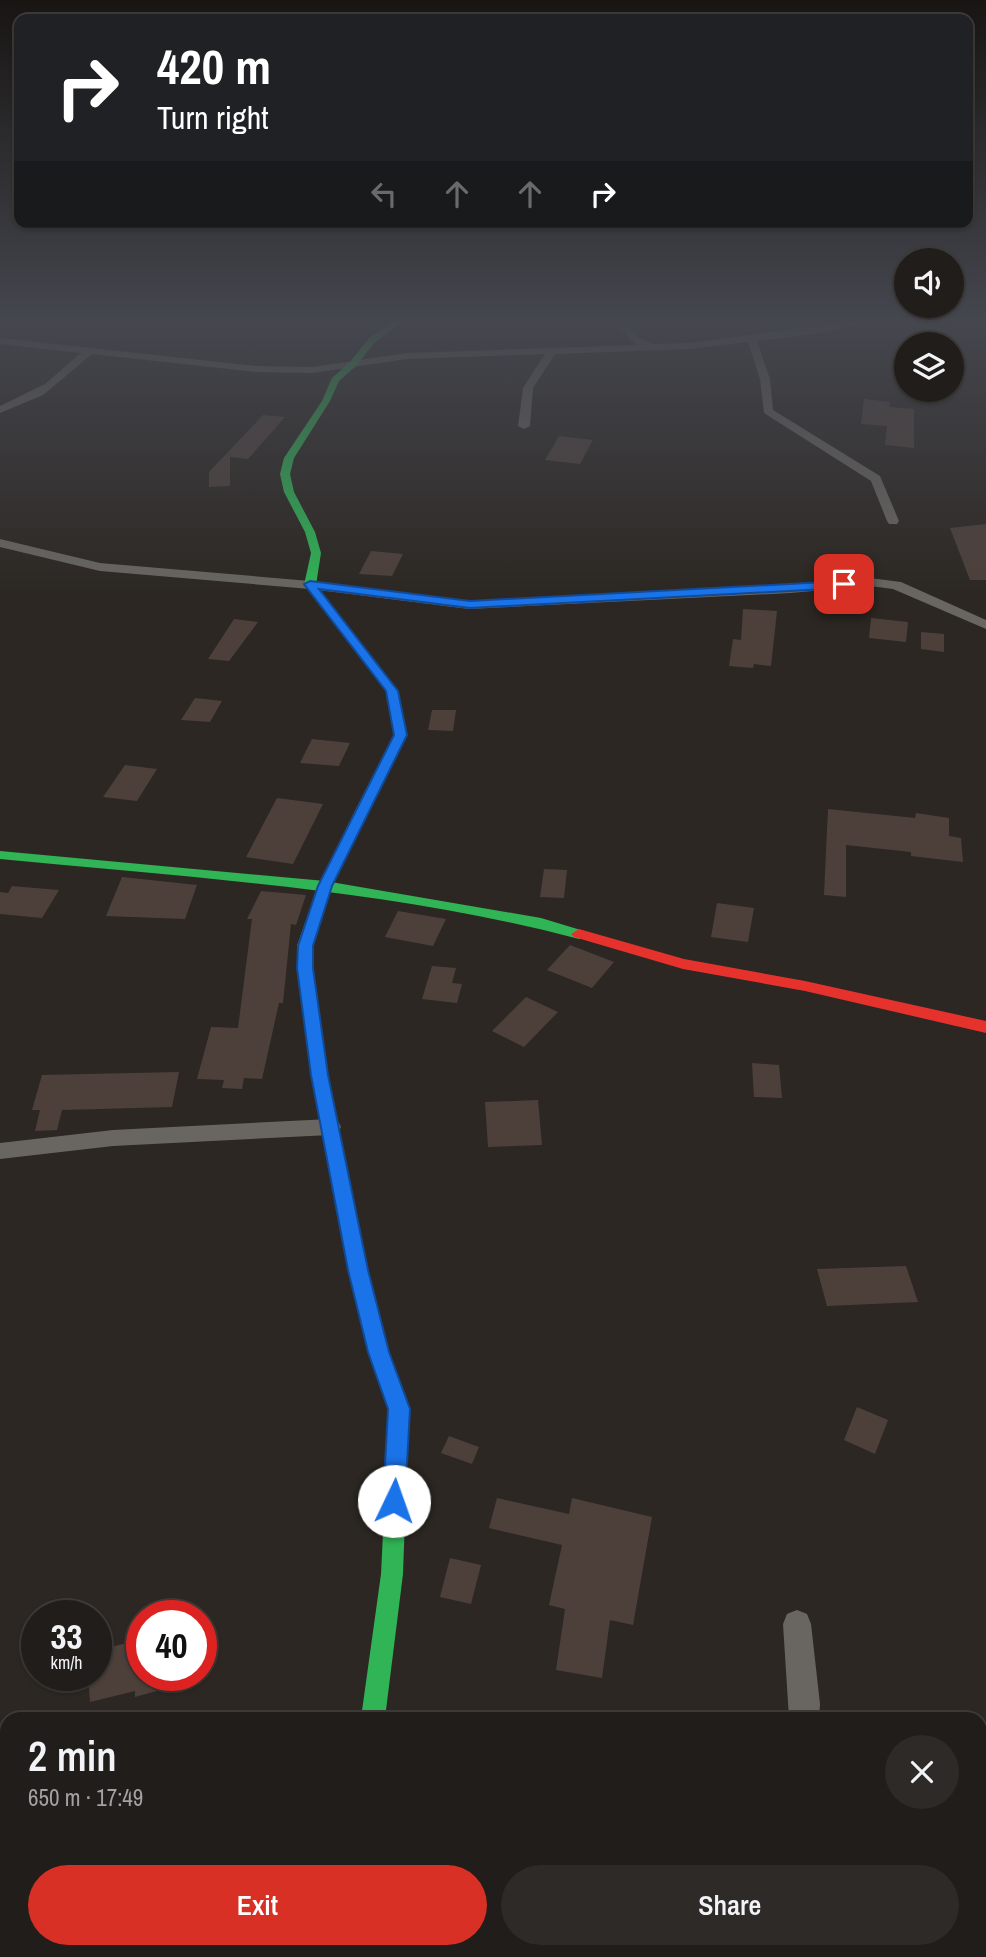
<!DOCTYPE html>
<meta charset="utf-8">
<style>
:root{--surface:#211d1a;--page:#2d2a27;--text:#f1f3f6;--muted:#a2a2a2;--line:#3e3b39;--accent:#d93025}
body{margin:0;font-family:"Archivo Narrow",sans-serif;background:var(--page);color:var(--text);height:100vh;display:flex;flex-direction:column;font-size:26px;white-space:nowrap}
*{box-sizing:border-box;margin:0}
p{font-size:23px;color:var(--muted)}
.icon{flex:none;width:38px;height:38px;fill:none;stroke:currentColor;stroke-width:2;stroke-linecap:round;stroke-linejoin:round}
.map{position:relative;flex:1;overflow:hidden}
.drawer{position:absolute;left:0px;top:1712px;width:987px;height:247px;display:flex;flex-direction:column;background:var(--surface);border-radius:21px 21px 0 0;box-shadow:0 2px 5px #0004,0 0 0 2px var(--line)}
.drawer>*{flex:none}
.guide{position:absolute;left:14px;top:14px;width:959px;height:214px;border-radius:14px;box-shadow:0 2px 5px #0004,0 0 0 2px var(--line);background:#202124;color:#fff;overflow:hidden}
.controls{position:absolute;left:894px;top:248px;display:grid;gap:14px}
.controls a{display:grid;place-items:center;width:70px;height:70px;border-radius:50%;background:var(--surface);box-shadow:0 2px 5px #0004,0 0 0 2px var(--line);font-size:35px}
.speed{position:absolute;left:21px;top:1600px;display:flex;gap:14px;font-size:35px;font-weight:700;text-align:center}
.speed>*{display:grid;place-content:center;width:91px;height:91px;border-radius:50%;background:var(--surface);box-shadow:0 2px 5px #0004,0 0 0 2px var(--line);line-height:1}
.speed small{font-size:18px;font-weight:400}
.speed .limit{border:10px solid #d22;background:#fff;color:#111}
.pin{position:absolute;display:grid;place-items:center;width:60px;height:60px;color:#fff;margin:-30px;border-radius:14px;box-shadow:0 4px 10px #0006}
.me{position:absolute;width:77px;margin:-38px;rotate:3deg;stroke-linejoin:round;filter:drop-shadow(0 0 5px #0008)}
.turn{display:flex;align-items:center;gap:24px;height:147px;padding:0 28px;font-size:32px}
.turn .icon{width:91px;height:91px;stroke-width:2.5}
.turn b{display:block;font-size:49px;line-height:60px}
.lanes{display:flex;align-items:center;height:66px;padding:0 28px;background:#0003;justify-content:center;gap:35px;direction:ltr}
.lanes .off{opacity:.35}
.round{display:grid;place-items:center;flex:none;width:74px;height:74px;border-radius:37px;background:var(--page)}
.overview{display:flex;align-items:center;justify-content:space-between;height:119px;padding:0 28px}
h1{font-size:42px;font-weight:600;line-height:52px}
.cta{display:flex;gap:14px;margin-top:auto;padding:14px 28px}
.cta a{flex:1;height:80px;border-radius:42px;background:var(--accent);color:#fff;font-size:28px;font-weight:600;line-height:80px;text-align:center}
.cta a+a{background:var(--page);color:var(--text)}
.map>svg:first-child{display:block}
</style>
<div class="map">
<svg width="986" height="1957" viewBox="0 0 986 1957">
<rect width="100%" height="100%" fill="#2c2722"/>
<path fill="#4d403b" d="M864 399 890 402 889 407 914 409V448L885 445 887 426 861 424Z
M263 415 285 417 248 459 230 457V486L209 487V472Z
M559 436 593 440 580 464 545 460Z
M986 524V580H970L950 528Z
M371 551 403 554 392 576 359 574Z
M743 609 777 611 771 666 754 664 753 668 729 666 733 639 741 640Z
M871 618 908 622 906 642 869 638Z
M234 619 258 622 229 661 208 659Z
M921 632 944 634V652L921 649Z
M195 698 222 701 210 722 181 720Z
M432 710H456L453 731 428 730Z
M312 739 350 743 339 766 300 763Z
M125 765 157 769 137 801 103 797Z
M277 798 323 804 293 864 246 857Z
M828 809 915 818 916 813 949 818V836L961 838 963 862 911 856V852L846 845V897L824 895Z
M544 869 567 870 564 898 540 897Z
M122 877 197 885 185 919 106 916Z
M12 886 59 890 42 918 0 914V892L8 893Z
M261 891 306 895 296 925 291 924 283 1003H279L262 1079 244 1078 242 1089 222 1088 224 1080 197 1079 211 1027 238 1028 252 919H247Z
M717 903 754 908 748 942 711 937Z
M398 911 446 919 433 946 385 937Z
M570 945 614 962 592 988 547 970Z
M432 966 456 968 452 983 462 984 457 1003 422 999Z
M526 997 558 1012 524 1047 492 1031Z
M752 1063 779 1065 782 1098 754 1097Z
M179 1072 172 1107 62 1110 57 1130 35 1131 40 1110H32L42 1075Z
M538 1100 542 1145 488 1147 485 1102Z
M906 1266 918 1302 827 1306 817 1269Z
M857 1407 888 1420 875 1454 844 1440Z
M449 1436 479 1447 472 1464 441 1453Z
M497 1498 569 1514 572 1498 652 1517 633 1625 610 1620 602 1678 556 1670 565 1609 549 1605 562 1545 489 1528Z
M450 1558 481 1565 471 1604 440 1597Z
M142 1639V1675H195L196 1680 135 1697V1691L90 1702 88 1675H96V1651Z"/>
<g fill="none" stroke-linecap="round" stroke-linejoin="round">
<path fill="#696661" fill-rule="evenodd" d="M614 321H624L638 337 653 344 689 343 855 321H875L821 333 757 341 770 379 773 410 880 476 899 521 897 524H889L887 521 871 481 764 413 760 379 748 342 689 349 555 354 533 388 530 426 524 429 518 426 523 388 545 354 407 359 312 373 256 372 92 354 43 395 0 413V406L45 384 81 353 0 344V338L256 366 312 367 407 353 638 345 632 341Z
M0 539 100 563 310 581 469 601 790 585 870 578 901 582 986 620V629L893 589 870 586 790 593 469 609 310 589 100 571 0 547Z
M330 1119 338 1121 341 1127 338 1133 330 1135 113 1146 0 1159V1143L113 1130Z
M797 1610 807 1614 811 1624 820 1704 819 1718H789L783 1624 787 1614Z
M7 1942V1951H39L36 1957H0Z
M335 1951H369L368 1957H334Z
M810 1951H848L851 1957H813Z"/>
<path fill="#30b455" fill-rule="evenodd" d="M395 321H404L375 342 356 366 339 381 330 401 294 458 290 474 294 492 315 532 321 553 316 585 398 691 406 735 373 803 366 807 359 803 394 735 386 691 304 585 311 553 305 532 284 492 280 474 284 458 322 401 332 378 350 362 369 338Z
M0 851 325 881 541 918 584 931 587 934 579 939C391 889 193 878 0 859Z
M337 1156 343 1158 346 1163 368 1270 388 1352 409 1409 403 1574 385 1718H361L381 1574 389 1409 368 1352 348 1270 328 1163 331 1158Z"/>
<path fill="#ff9f0a" fill-rule="evenodd" d="M366 799 373 803 332 886 313 946V968L328 1075 346 1163 343 1168 337 1170 331 1168 328 1163 312 1075 297 968V946L318 886 359 803Z"/>
<path fill="#e5322d" fill-rule="evenodd" d="M579 929 684 959 805 981 986 1021V1033L805 991 683 969 574 937 571 934Z"/>
</g>
<linearGradient id="sky" x2="0" y2="1"><stop stop-color="#181513"/><stop offset="0.54" stop-color="#45474f"/><stop offset="1" stop-color="#45474f" stop-opacity="0"/></linearGradient>
<rect width="986" height="595" fill="url(#sky)"/>
<path fill="#1a73e8" stroke="#114b97" stroke-width="2" d="M310 581 470 601 844 581 849 584 844 588 470 608 319 589 398 691 407 735 332 886 313 946V968L328 1075 368 1270 389 1352 410 1409 405 1501 402 1509 394 1512 386 1509 383 1501 388 1409 368 1352 348 1270 311 1075 297 968 298 946 318 886 394 735 386 691 304 584Z"/>
</svg>
<div class="controls">
<a><svg class="icon" aria-label="sound" viewBox="0 0 24 24"><path d="M4 9h4l5-4v14l-5-4H4zM17 9q2 3 0 6"/></svg></a>
<a><svg class="icon" aria-label="layers" viewBox="0 0 24 24"><path d="M12 4l9 5-9 5-9-5zM3 14l9 5 9-5"/></svg></a>
</div>
<div class="speed"><div>33<small>km/h</small></div><div class="limit">40</div></div>
<div class="pin" style="left:844px;top:584px;background:#d93025"><svg class="icon" aria-label="arrive" viewBox="0 0 24 24"><path d="M6 21V4h12l-3 4 3 4H6"/></svg></div>
<svg class="me" style="left:394px;top:1501px" viewBox="-20 -20 40 40"><circle r="19" fill="#fff"/><path d="M0-13L10 11 0 6-10 11z" fill="#1a73e8"/></svg>
<div class="guide">
<div class="turn"><svg class="icon" aria-label="right" viewBox="0 0 24 24"><path d="M7 20v-9h11M14 6l5 5-5 5"/></svg><div><b>420 m</b>Turn right</div></div>
<div class="lanes"><svg class="icon off" aria-label="left" viewBox="0 0 24 24"><path d="M17 20v-9H6M10 6l-5 5 5 5"/></svg><svg class="icon off" aria-label="ahead" viewBox="0 0 24 24"><path d="M12 20V5M6 11l6-6 6 6"/></svg><svg class="icon off" aria-label="ahead" viewBox="0 0 24 24"><path d="M12 20V5M6 11l6-6 6 6"/></svg><svg class="icon" aria-label="right" viewBox="0 0 24 24"><path d="M7 20v-9h11M14 6l5 5-5 5"/></svg></div>
</div>
<section class="drawer">
<div class="overview"><div><h1>2 min</h1><p>650 m · 17:49</p></div><a class="round"><svg class="icon" aria-label="close" viewBox="0 0 24 24"><path d="M6 6l12 12M18 6L6 18"/></svg></a></div>
<div class="cta"><a>Exit</a><a>Share</a></div>
</section>
</div>
